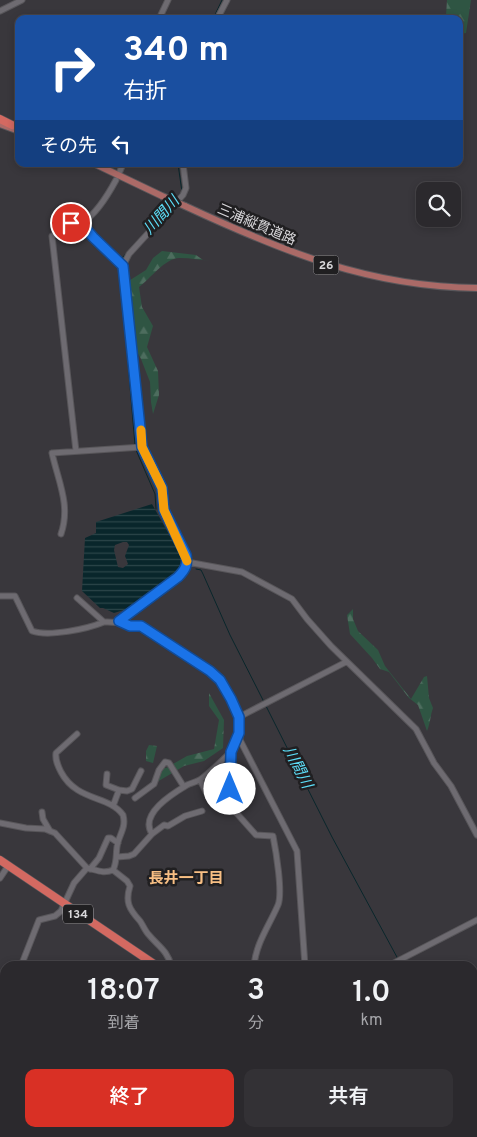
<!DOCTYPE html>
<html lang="ja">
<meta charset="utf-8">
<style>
:root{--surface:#2b292d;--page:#333135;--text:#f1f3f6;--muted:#a6a6aa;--line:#474549;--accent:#d93025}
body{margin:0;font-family:Overpass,"Noto Sans JP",sans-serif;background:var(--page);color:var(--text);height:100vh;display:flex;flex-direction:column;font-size:19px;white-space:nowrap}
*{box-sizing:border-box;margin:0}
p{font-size:16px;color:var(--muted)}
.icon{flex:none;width:28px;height:28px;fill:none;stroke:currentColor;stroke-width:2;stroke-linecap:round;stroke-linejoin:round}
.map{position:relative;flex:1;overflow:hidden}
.sheet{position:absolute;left:0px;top:961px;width:478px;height:176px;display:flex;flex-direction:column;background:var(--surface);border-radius:15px 15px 0 0;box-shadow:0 2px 8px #0003,0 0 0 1px var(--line)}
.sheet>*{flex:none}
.banner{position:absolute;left:15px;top:15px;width:448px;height:152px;border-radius:10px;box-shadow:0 2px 8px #0003,0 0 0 1px var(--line);background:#1a4fa0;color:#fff;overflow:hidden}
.controls{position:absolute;left:416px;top:182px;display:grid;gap:10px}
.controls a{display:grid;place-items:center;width:45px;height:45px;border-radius:10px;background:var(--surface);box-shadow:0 2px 8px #0003,0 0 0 1px var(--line);font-size:25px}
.pin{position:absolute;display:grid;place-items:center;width:42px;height:42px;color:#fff;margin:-21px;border:2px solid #fff;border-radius:50%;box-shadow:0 1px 5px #0007}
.me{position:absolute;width:55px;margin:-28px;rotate:0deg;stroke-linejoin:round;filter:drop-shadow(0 0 4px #0008)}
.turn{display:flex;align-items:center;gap:18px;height:105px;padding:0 25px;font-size:22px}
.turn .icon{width:65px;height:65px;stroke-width:2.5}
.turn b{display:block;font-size:35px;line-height:42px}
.then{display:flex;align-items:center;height:48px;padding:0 25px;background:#0003;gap:10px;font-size:19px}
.eta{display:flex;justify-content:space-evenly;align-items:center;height:85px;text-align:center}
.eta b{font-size:30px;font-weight:600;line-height:35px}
.button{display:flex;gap:10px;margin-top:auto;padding:10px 25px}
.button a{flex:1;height:58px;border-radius:10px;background:var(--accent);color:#fff;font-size:20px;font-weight:600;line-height:58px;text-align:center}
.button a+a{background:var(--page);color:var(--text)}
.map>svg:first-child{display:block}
</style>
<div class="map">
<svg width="477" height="1137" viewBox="0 0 477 1137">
<defs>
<pattern id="forest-firs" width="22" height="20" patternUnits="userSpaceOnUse" patternTransform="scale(1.25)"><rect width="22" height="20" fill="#2f5543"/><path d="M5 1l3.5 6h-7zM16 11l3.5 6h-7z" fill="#4d6d5e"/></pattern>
<pattern id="water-rules" width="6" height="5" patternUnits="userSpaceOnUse" patternTransform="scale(1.25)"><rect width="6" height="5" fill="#09262b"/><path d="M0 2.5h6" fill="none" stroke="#2c4549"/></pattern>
</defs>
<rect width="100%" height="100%" fill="#39373c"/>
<path fill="url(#forest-firs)" d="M447 0H471L466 33 459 34V19H447L446 16Z
M162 251 196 255 203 260 212 261C201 260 191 258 180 258 166 257 150 279 139 287L142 307 153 326 147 347 158 371 159 395 153 414 151 402 150 382 141 359 134 346 132 322 127 297V282L146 270 153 258Z
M353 609V619L358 631 378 650 385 666 411 699 424 677 427 676 429 698 433 708C430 716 431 721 427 731L418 705 409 698 389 672 380 669 372 658 350 634 347 615Z
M209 693 224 720 223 748 204 761 184 766 157 782 162 768H166L187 756 214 749 219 720 209 706Z
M149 745 157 746 153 763 146 761V751Z"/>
<path fill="url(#water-rules)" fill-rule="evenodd" d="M152 504 180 554C183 562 180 568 175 574L127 609 114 613 103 608H100L82 591 85 538 96 533V522ZM123 542H127L129 545 125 556 128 564 123 568 118 567 114 550 115 545Z"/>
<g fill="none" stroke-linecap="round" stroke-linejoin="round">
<path stroke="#09262b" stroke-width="1" d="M213 19 222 0
M176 198 182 192 178 164
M122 258 172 203
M120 267 135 445
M136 450 155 494 156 509
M196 569 201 570 203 574 230 635 264 702
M266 706 332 837 398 959
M0 1133 10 1137
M334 1137 336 1132"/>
<g stroke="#58565a" stroke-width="7">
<path id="minor" d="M0 11 22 0
M159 19 168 0
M217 19 227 0
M120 171 123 164
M81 223 93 237 123 266 142 447 162 488 164 510 186 555C188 565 185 570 178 577L119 621
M123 266 129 254 183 195 186 188 183 164
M76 451 52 236 66 229 71 223C75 223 79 224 83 222 96 214 109 193 116 180
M61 534C71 505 58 481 52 453L142 447
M187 562 242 572 292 599 307 619 331 646 416 729 434 763 451 786 477 835
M0 596H15L32 631C49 637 87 629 104 622
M77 598 104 622C118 621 128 625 141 626L210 671 220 680 231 699 239 717 240 740 297 851 305 966
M239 717 346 662
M239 733 231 752 230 799 232 808 256 835 273 836C276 851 283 893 278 905 269 926 256 943 254 966
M107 774 106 785 119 790 127 791 132 789 141 771
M200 780 210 800 230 799
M135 798 154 784 159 770 165 762 169 763 184 787
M113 806 119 790
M42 812 43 819 50 831
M0 823 26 828 45 829 55 833 87 868
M152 834C139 814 172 794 187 785 191 783 197 782 201 779 212 771 221 761 231 752
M117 857 129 856 134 854 152 834 164 825 168 826 185 816 202 811
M90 869 99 858 108 838H111L118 843
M113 870 127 881 130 886C125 902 129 909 140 921 143 925 145 931 149 935 158 946 168 951 171 966
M0 878 8 866
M21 966 39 920 55 916 61 911 74 883 87 868C97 870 103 874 113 870 118 860 115 852 118 842 121 832 126 826 123 815 109 795 77 802 61 772 58 766 55 760 56 753L77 734
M388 966 477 920
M472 984 477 980
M0 1020 5 1008
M102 1137 103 1132
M256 1137 258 1132
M411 1137 413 1132"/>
</g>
<g stroke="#58565a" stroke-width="8">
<path id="major" d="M0 124 19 131
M95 164 162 196
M185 206C282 251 369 287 477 288"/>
</g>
<g stroke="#58565a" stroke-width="9">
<path id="highway" d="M0 119 12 125
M0 860 157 966
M472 1077 477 1079"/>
</g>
<use href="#minor" stroke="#6e6b71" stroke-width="5"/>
<use href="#major" stroke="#ab6a67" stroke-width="6"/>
<use href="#highway" stroke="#d36961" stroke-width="8"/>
<g stroke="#58565a" stroke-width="8" stroke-linecap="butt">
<path id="major-bridge" d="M162 196 185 206"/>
</g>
<use href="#major-bridge" stroke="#ab6a67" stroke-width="6"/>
</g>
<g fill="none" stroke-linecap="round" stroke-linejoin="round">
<g stroke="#114b97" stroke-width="12">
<path id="route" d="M71 223H81L93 237 123 266 142 447 162 488 164 510 186 555C188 565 185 570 178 577L119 621 130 626H141L210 671 220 680 231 699 239 717V733L231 752 230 789"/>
</g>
<use href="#route" stroke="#1a73e8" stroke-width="9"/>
<path stroke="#f59e0b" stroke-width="9" d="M141 430 142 447 162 488 164 510 187 561"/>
</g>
<g text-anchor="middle" stroke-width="5" stroke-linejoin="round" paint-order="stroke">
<g fill="#201f21" stroke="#a2a0a3" stroke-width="1">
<rect x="313.5" y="255.5" width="25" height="19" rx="4"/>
<rect x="63" y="904.5" width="30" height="19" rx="4"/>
</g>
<g font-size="12" font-weight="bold" fill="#d9d8db">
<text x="326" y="269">26</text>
<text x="78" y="918">134</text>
</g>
<g font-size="14" fill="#d9d8db" stroke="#201f21">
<text transform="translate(257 224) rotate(23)" y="5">三浦縦貫道路</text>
</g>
<g font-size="15" font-style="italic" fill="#5cddf7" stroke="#201f21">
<text transform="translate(161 215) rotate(-48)" y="5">川間川</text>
<text transform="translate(298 767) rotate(63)" y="5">川間川</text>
</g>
<g font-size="15" font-weight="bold" fill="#f8bf84" stroke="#201f21">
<text x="186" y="883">長井一丁目</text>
</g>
</g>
</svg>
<div class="controls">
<a><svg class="icon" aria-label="search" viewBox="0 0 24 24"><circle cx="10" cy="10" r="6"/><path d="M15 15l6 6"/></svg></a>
</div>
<div class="pin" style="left:71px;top:223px;background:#d93025"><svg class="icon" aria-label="arrive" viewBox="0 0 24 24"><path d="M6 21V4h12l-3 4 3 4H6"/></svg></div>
<svg class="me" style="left:230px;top:789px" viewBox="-20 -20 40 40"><circle r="19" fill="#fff"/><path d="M0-13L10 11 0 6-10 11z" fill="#1a73e8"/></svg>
<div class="banner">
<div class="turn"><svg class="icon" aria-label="right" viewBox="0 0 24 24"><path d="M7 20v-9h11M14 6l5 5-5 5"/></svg><div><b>340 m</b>右折</div></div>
<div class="then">その先<svg class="icon" aria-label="left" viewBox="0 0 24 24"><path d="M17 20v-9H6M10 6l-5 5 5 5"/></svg></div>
</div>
<section class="sheet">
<div class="eta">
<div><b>18:07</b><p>到着</p></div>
<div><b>3</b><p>分</p></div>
<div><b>1.0</b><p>km</p></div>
</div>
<div class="button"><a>終了</a><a>共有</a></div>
</section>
</div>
